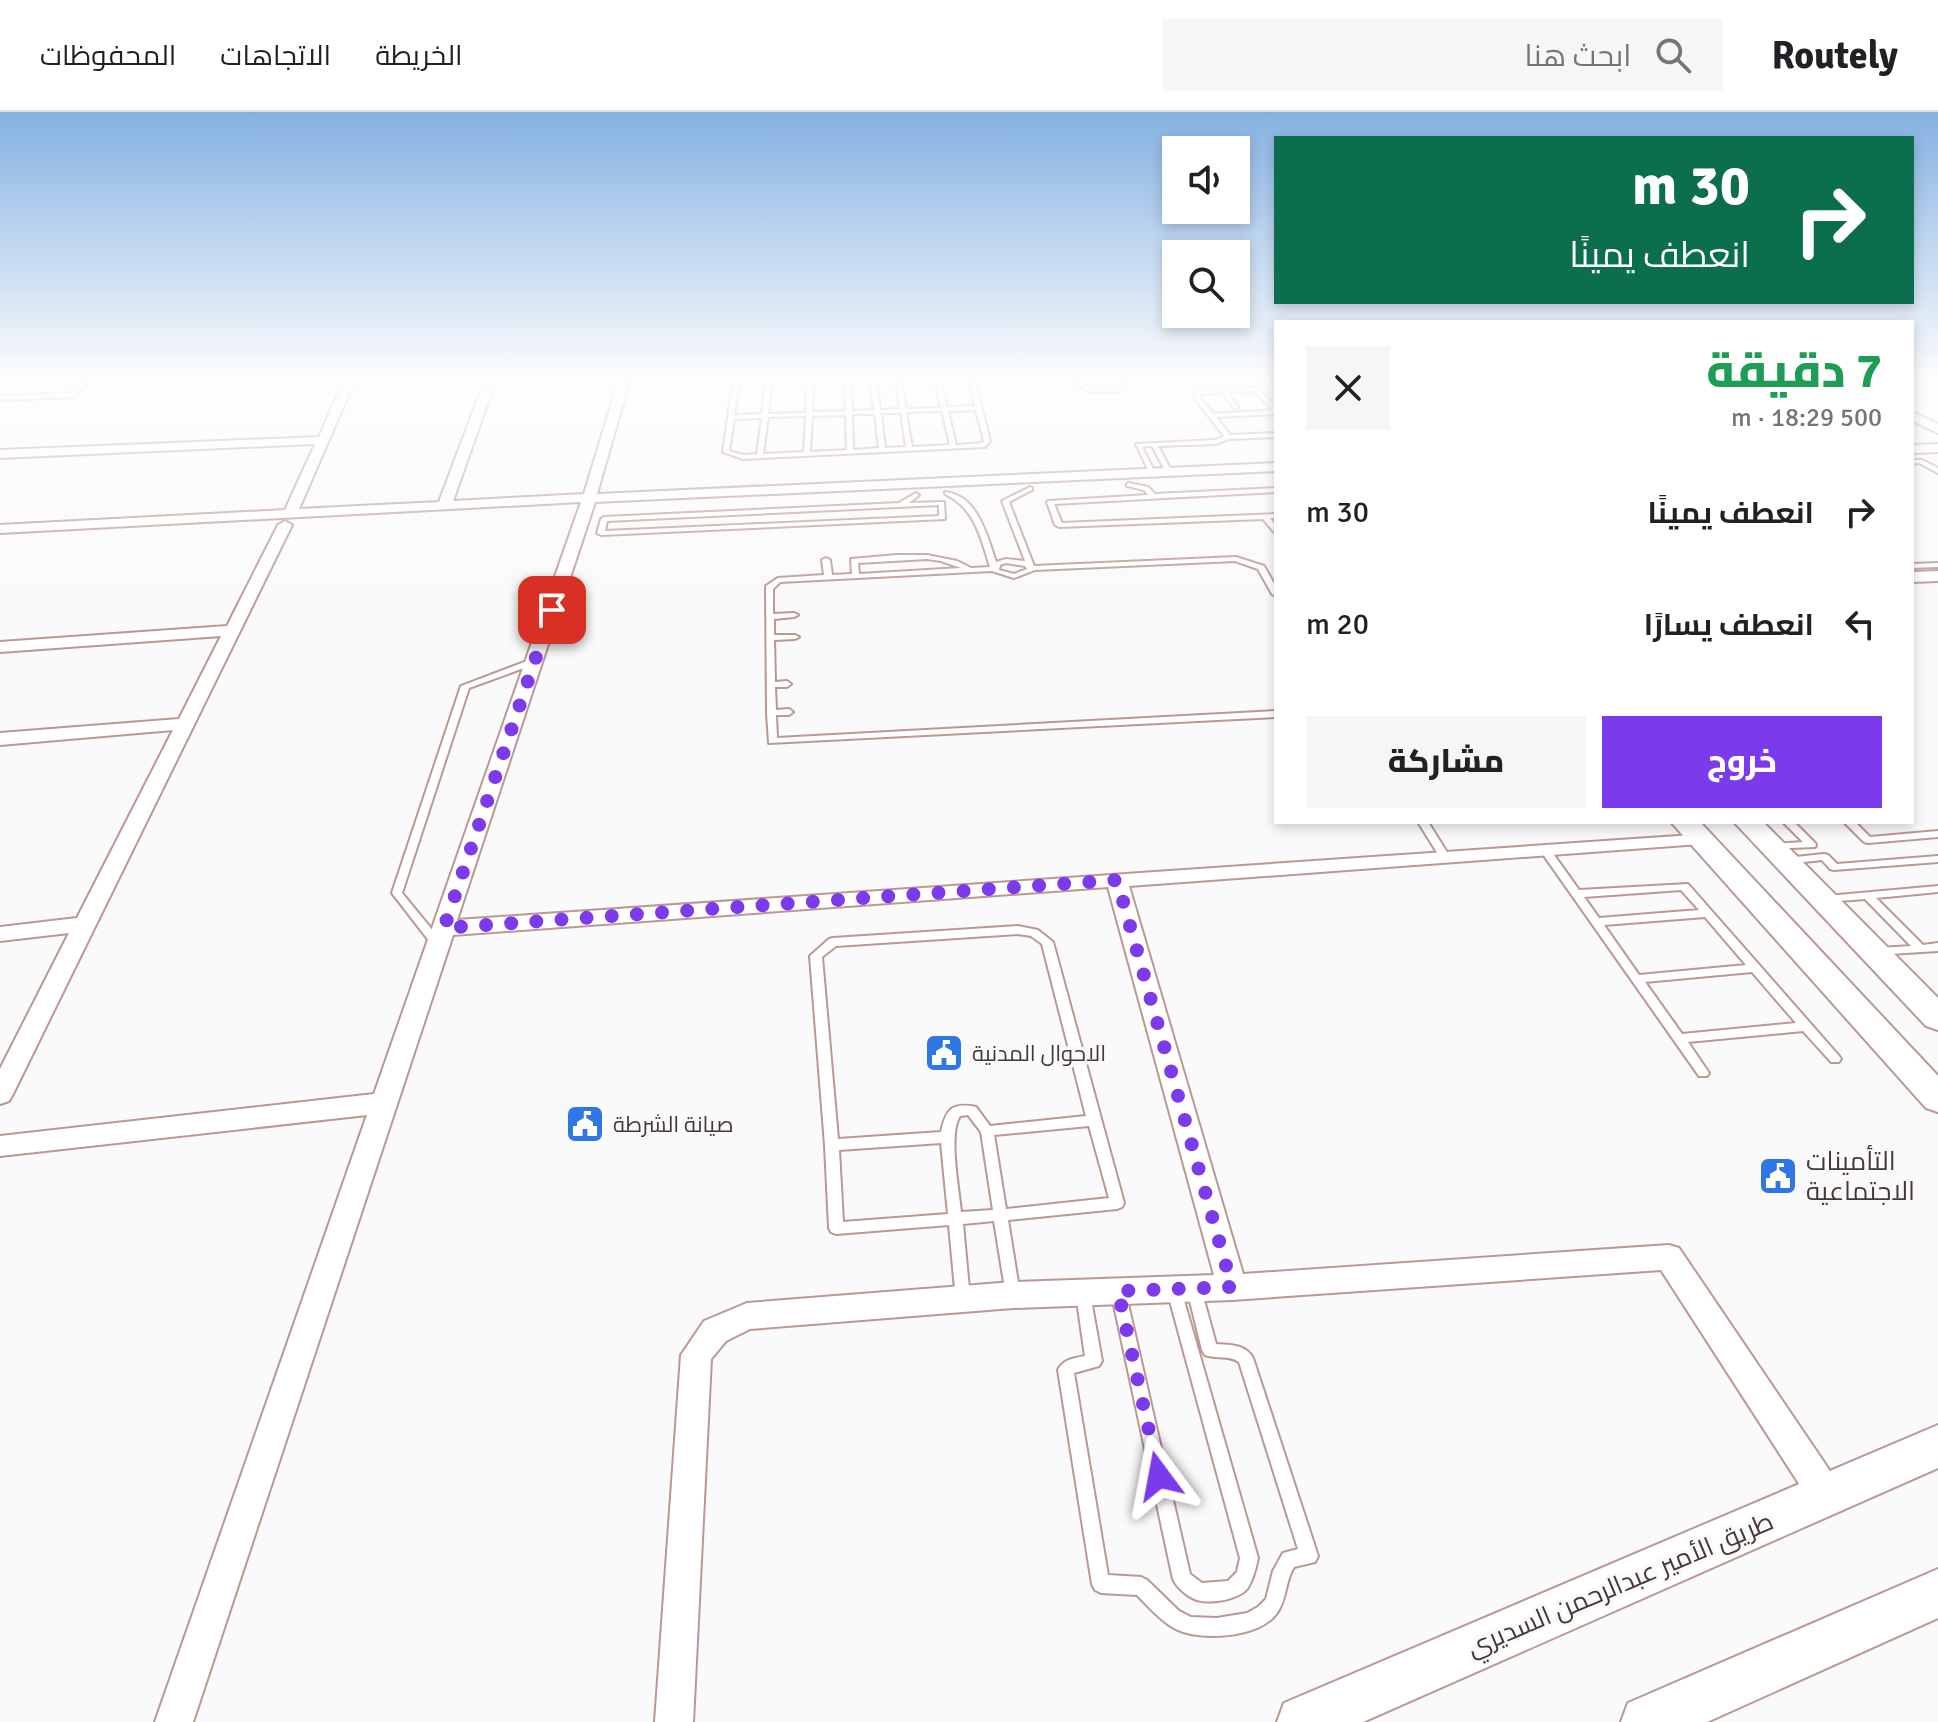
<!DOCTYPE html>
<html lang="ar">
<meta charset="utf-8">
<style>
:root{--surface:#fff;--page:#f6f6f6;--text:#202124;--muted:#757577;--line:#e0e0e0;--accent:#7c3aed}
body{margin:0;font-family:Signika,Cairo,sans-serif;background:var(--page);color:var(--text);direction:rtl;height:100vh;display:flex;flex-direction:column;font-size:30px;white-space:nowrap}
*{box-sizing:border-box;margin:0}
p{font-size:26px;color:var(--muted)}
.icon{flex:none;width:44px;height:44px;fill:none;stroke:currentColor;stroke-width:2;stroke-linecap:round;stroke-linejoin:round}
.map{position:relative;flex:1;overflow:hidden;direction:ltr}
.side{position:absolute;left:1274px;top:208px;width:640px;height:504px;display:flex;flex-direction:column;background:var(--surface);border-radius:0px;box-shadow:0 4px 12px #0003;direction:rtl}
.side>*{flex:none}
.hud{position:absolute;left:1274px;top:24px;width:640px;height:168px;border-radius:0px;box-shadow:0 4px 12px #0003;direction:rtl;background:#0b6e4f;color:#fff;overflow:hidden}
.controls{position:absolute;left:1162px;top:24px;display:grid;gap:16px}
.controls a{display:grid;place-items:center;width:88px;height:88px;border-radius:0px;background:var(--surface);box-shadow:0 4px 12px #0003;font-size:40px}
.pin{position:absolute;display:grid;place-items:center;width:68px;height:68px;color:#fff;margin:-34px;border-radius:16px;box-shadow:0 4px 12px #0006}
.me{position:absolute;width:88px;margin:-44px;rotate:347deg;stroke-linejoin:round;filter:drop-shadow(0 0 6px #0008)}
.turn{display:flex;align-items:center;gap:28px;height:168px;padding:0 32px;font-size:36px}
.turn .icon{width:104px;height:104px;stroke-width:2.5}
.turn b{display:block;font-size:56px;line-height:68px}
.round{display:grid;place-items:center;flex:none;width:84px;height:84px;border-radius:0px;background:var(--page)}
.head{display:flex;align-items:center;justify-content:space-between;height:136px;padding:0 32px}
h1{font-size:48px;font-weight:800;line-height:60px;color:#1e9e55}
.action{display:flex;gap:16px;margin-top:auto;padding:16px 32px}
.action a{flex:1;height:92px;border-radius:0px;background:var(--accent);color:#fff;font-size:32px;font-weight:800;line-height:92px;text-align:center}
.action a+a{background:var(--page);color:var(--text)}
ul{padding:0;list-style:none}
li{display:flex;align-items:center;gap:24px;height:112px;padding:0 32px}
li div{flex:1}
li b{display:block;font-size:30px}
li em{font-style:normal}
header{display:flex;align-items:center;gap:48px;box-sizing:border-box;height:112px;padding:0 40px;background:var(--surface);border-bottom:2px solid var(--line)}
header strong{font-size:38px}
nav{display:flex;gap:44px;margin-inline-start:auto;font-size:28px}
.search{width:560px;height:72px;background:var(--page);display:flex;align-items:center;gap:20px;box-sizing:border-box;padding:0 28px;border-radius:0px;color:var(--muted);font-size:30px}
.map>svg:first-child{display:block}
</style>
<header>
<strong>Routely</strong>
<div class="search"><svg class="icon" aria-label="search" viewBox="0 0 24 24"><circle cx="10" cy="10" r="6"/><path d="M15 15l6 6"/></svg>ابحث هنا</div>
<nav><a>الخريطة</a><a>الاتجاهات</a><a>المحفوظات</a></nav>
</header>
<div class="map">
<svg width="1938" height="1610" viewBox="0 0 1938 1610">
<rect width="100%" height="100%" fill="#fafafa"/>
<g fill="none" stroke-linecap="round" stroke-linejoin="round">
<g stroke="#bb9892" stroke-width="4">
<path id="lane" d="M83 270H89L74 285 0 288V284L72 281Z
M733 270H739L734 303 762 302 766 270H772L768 302 806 301 807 270H813L812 300 846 299 845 270H851L852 299 874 298 871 270H877L880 298 900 297 896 270H902L906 297 941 296 935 270H941L947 295 975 294 969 270H975L990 329 985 335 743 347 723 340ZM976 298 984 329 983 331 956 333 948 299ZM942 299 950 333 912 335 906 300ZM881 301H901L906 335 885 336ZM852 302H875L879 336 853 338ZM846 303 847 338 810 340 812 304ZM806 304 804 340 763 342 768 305ZM762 306 757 342 743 343 729 339 734 307Z
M1072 270H1077L1091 276H1117L1122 270H1127L1119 280H1090Z
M1220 272 1225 277 1257 276 1276 295V302L1216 305 1230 323 1276 321V325L1229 327 1216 332 1158 334 1172 360 1169 362 1166 360 1152 334 1142 335 1155 361 1150 362 1136 332 1215 328 1224 324 1193 284 1198 279 1219 277 1217 274ZM1254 279 1273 298 1213 302 1199 284 1202 282 1222 281 1235 297 1238 295 1227 280Z
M1912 348H1922L1938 356V361L1919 351 1912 352Z
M1129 371 1148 375 1155 382 1276 376V380L1054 392 1062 411 1276 402V406H1270L1276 414V421L1274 420 1263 407 1059 415 1055 413 1047 390 1048 389 1148 383 1144 378 1127 374V372Z
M1030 375 1032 376V378L1009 390 1034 454 1236 445 1264 454 1276 475V484L1272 482 1258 457 1235 449 1035 458 1014 466 992 459 780 470 773 477V502L794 501 798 503 794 505 774 507V523H795L799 525 795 527 774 528 775 570 787 569 791 572 787 575H775L776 598 789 597 793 600 789 603H776L777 626 1276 599V605L769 631 767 601 766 474 778 466 824 463 822 448 826 446 830 448 832 463 852 462 851 447 897 443H927L957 449 971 456 990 455C981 426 975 396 945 382V380C977 383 987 423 996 450L1006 447 1025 449 1002 389ZM927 447 941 449 961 456 859 462 858 451ZM1006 451 1025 454 1027 457 1014 462 999 458 1000 453Z
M916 381 919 383 918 384 909 391 944 390 945 407 601 423 597 421 601 407 604 405 899 391ZM939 393V404L605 419 607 409Z
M1938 451V455L1912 456V452Z
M535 546 539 549 538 551 469 576 402 781 443 831 437 835 433 834 392 781 461 574Z
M1418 710H1428L1450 745 1449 747H1441Z
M1783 710H1794L1815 731 1816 733 1815 735 1769 737 1768 735 1769 733 1773 732 1803 730Z
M1844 710H1855L1870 725 1938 719V725L1868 731 1864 730Z
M1545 735 1549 736 1579 778 1688 772 1839 944 1841 947 1839 950H1831L1803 919 1688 930 1709 961 1707 964H1699L1540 738ZM1681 778 1699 798 1599 806 1584 785ZM1705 805 1746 853 1639 863 1604 813ZM1752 860 1796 911 1682 922 1645 870Z
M1824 742 1828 743 1837 752 1938 744V750L1834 758 1830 757 1822 748 1786 752 1781 749 1786 746Z
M1938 774V780L1876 786 1923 833 1938 831V839L1875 843 1873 840 1875 837 1879 836 1911 834 1865 787 1827 790 1822 787 1827 784Z
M1018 814 1038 818 1053 830 1124 1091 1122 1095 1117 1097 1008 1108 1020 1183 1018 1188 1013 1189 1008 1188 1006 1183 994 1109 963 1112 970 1188 968 1193 963 1194 958 1193 956 1188 949 1113 836 1122 831 1120 829 1116 825 1033 810 844 829 827 833 826ZM1018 822 1031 824 1042 832 1086 1004 990 1014 976 995C951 990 946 998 941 1020L838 1027 822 845 836 834ZM968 1003 981 1020 993 1098 961 1100C959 1077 948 1022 960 1004ZM1089 1014 1109 1086 1006 1097 994 1023ZM941 1031 948 1102 843 1110 839 1038Z
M1194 1171 1199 1172 1201 1177 1216 1232C1230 1233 1245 1232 1253 1246L1318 1444 1315 1450 1294 1455C1285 1469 1287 1487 1277 1501 1260 1526 1198 1530 1174 1516 1160 1508 1148 1494 1137 1483L1101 1481 1095 1478 1092 1472 1058 1258C1063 1247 1075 1246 1085 1244L1076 1182 1078 1177 1083 1176 1088 1177 1090 1182 1102 1249 1099 1254 1074 1261 1108 1463 1141 1465 1147 1468 1179 1499 1191 1505 1217 1506 1247 1501 1258 1495 1266 1487 1273 1459 1283 1441 1298 1437 1239 1250C1229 1243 1216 1247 1205 1243L1202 1238 1187 1177 1189 1172Z
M1174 1172 1179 1173 1181 1178 1258 1446C1256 1456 1253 1468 1247 1477 1237 1488 1211 1492 1197 1488 1188 1485 1177 1476 1173 1467L1111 1179 1113 1174 1118 1173 1123 1174 1125 1179 1190 1462 1202 1471 1228 1469 1237 1460 1240 1446 1167 1178 1169 1173Z"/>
</g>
<g stroke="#bb9892" stroke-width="4">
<path id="street" d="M343 270H354L299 397 439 390 484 270H495L453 389 584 382 618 270H629L597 382 1276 351V359L595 390 457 808 1707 722 1710 726 1700 732 1129 774 1243 1162 1669 1133 1679 1136 1838 1371 1843 1383 1838 1395 1826 1400 1814 1395 1661 1158 1232 1188 1013 1196 750 1217 726 1229 711 1247 693 1610H655L681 1243 704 1209 747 1191 1013 1170 1214 1163 1108 775 453 823 193 1610H155L367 1003 0 1044V1024L374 982 581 390 0 421V413L285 398 315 332 0 346V338L319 325Z
M1912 300 1938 312V321L1912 309Z
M1938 332V340L1912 341V333Z
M285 409 292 413 13 982 9 989 0 992V957L69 821 0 829V815L77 806 173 618 0 633V621L179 607 221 524 0 540V530L227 514 278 413Z
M1938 459V469L1912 470V460Z"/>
</g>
<g stroke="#bb9892" stroke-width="4">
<path id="secondary" d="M1671 710H1700L1938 964V1000L1926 996Z
M1734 710H1763L1938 886V918L1926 914Z
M1938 1313V1356L1363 1610H1277L1284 1591Z
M1938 1457V1506L1707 1610H1621L1628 1591Z"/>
</g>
<use href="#lane" fill="#fff" fill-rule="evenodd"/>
<use href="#street" fill="#fff" fill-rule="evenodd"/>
<use href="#secondary" fill="#fff" fill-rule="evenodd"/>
</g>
<linearGradient id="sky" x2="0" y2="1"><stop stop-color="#85b1e2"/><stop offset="0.54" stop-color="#fdfdfd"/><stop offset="1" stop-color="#fdfdfd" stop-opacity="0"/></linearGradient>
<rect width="1938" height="496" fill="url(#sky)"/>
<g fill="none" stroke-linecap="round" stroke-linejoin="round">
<path stroke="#7c3aed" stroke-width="14" stroke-dasharray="0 25.2" d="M552 498 444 816 1117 768 1232 1175 1118 1179 1159 1364"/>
</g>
<defs>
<g id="civic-square" transform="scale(2)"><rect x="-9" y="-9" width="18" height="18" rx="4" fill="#2f77e4" stroke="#fafafa"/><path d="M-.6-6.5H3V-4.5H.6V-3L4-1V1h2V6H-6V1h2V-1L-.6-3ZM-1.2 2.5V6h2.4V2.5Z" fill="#fff"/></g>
</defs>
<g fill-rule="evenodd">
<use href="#civic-square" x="944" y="941"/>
<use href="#civic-square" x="585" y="1012"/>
<use href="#civic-square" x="1778" y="1064"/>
</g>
<g text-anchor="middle" stroke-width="7" stroke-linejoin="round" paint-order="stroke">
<g font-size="22" fill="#463835" stroke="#fafafa" text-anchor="start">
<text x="972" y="949">الاحوال المدنية</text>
<text x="613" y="1020">صيانة الشرطة</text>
</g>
<g font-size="26" fill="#463835" stroke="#fafafa" text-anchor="start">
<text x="1806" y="1058">التأمينات<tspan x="1806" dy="30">الاجتماعية</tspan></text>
</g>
<g font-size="26" fill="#463835" stroke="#fafafa">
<text transform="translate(1620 1472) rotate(-23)" y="9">طريق الأمير عبدالرحمن السديري</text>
</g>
</g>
</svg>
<div class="controls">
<a><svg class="icon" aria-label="sound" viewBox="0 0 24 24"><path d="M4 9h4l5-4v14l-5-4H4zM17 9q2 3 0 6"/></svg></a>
<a><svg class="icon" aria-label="search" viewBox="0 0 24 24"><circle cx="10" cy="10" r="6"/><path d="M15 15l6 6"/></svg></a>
</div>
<div class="pin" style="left:552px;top:498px;background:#d93025"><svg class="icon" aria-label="arrive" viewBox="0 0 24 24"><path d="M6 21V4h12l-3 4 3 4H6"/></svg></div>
<svg class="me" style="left:1159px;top:1364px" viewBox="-20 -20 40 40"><path d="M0-17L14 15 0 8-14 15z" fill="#7c3aed" stroke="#fff" stroke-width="4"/></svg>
<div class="hud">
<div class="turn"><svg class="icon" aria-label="right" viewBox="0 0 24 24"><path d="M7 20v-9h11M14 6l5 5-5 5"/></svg><div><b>30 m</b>انعطف يمينًا</div></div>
</div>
<section class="side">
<div class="head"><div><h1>7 دقيقة</h1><p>500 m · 18:29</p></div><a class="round"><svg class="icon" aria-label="close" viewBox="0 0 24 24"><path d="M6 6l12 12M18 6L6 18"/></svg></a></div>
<ul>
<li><svg class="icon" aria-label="right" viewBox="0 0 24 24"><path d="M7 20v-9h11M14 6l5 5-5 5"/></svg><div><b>انعطف يمينًا</b></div><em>30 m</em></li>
<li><svg class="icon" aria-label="left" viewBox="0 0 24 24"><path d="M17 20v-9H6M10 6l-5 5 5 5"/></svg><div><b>انعطف يسارًا</b></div><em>20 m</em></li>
</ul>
<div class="action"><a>خروج</a><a>مشاركة</a></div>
</section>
</div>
